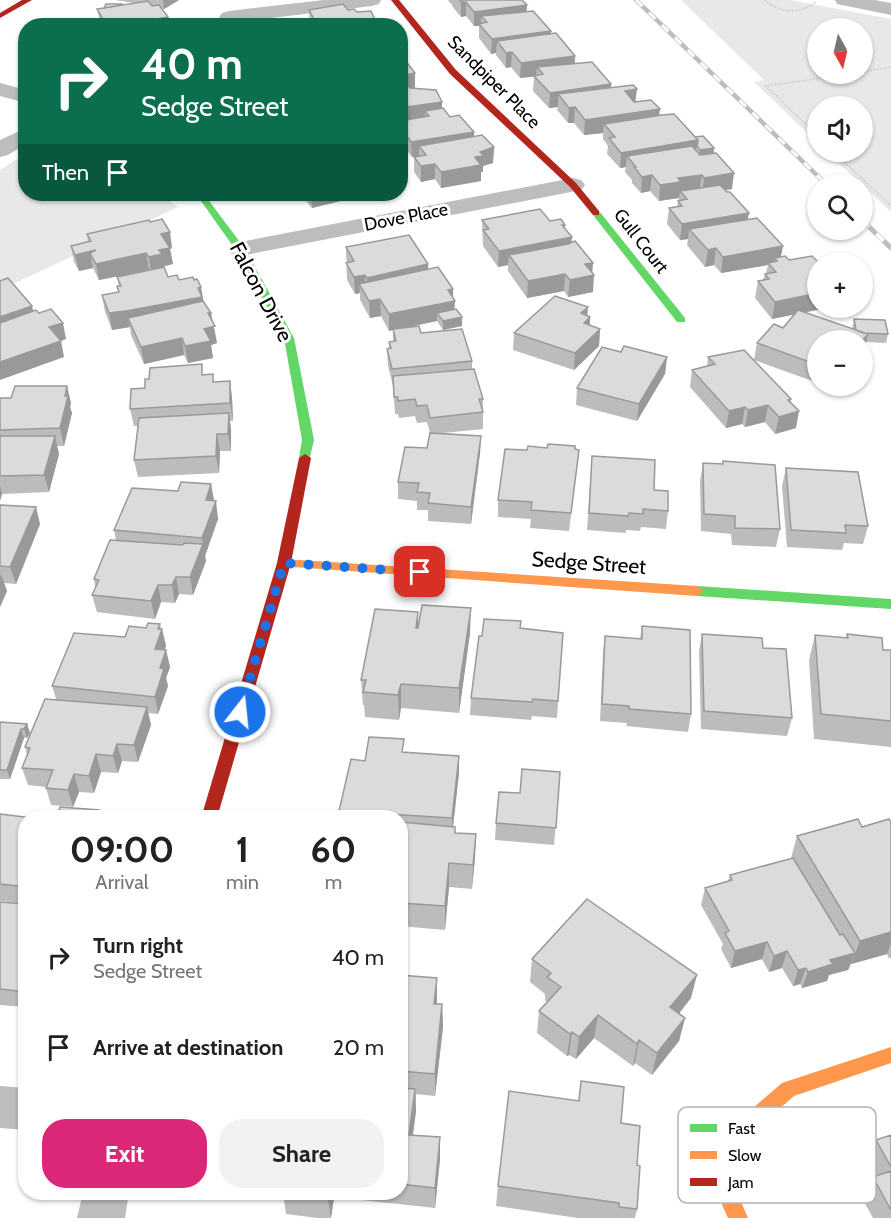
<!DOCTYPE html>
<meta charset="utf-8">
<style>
:root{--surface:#fff;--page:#f2f2f2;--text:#222;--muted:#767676;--accent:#db2777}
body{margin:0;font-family:Cabin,sans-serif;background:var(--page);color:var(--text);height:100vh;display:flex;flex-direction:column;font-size:22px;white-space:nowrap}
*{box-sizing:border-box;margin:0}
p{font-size:20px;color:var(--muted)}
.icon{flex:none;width:33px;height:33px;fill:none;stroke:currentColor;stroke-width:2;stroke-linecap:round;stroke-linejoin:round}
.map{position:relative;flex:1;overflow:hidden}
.sheet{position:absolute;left:18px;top:810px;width:390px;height:390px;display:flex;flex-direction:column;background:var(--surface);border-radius:24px;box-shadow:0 2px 4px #0004}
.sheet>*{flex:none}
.hud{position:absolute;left:18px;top:18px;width:390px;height:183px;border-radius:24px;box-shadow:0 2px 4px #0004;background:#0b6e4f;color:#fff;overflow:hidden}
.needle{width:39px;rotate:172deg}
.controls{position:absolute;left:807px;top:18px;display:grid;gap:12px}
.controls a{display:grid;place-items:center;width:66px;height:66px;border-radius:50%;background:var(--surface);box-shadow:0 2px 4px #0004;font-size:30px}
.pin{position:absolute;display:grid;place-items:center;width:51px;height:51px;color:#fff;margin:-26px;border-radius:12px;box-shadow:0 3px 9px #0006}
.me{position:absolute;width:66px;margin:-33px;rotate:16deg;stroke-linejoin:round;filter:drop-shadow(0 0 4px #0008)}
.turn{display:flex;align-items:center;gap:21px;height:126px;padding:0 24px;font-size:27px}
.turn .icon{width:78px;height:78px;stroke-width:2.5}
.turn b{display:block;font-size:42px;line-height:51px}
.then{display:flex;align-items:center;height:57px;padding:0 24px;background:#0003;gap:12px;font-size:22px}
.eta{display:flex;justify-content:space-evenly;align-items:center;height:102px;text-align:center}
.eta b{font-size:36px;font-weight:700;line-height:42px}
.action{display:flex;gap:12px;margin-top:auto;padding:12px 24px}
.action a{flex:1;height:69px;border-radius:24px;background:var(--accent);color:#fff;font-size:24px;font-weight:700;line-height:69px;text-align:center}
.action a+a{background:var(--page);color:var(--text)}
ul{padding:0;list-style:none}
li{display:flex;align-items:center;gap:18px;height:90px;padding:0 24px}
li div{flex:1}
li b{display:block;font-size:22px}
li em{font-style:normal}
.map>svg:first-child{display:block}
</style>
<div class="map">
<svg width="891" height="1218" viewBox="0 0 891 1218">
<rect width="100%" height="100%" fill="#fff"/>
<path fill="#e8e8e8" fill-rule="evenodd" d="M681 0H790L891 19V212L827 152H862V106H818L817 142 754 82 764 80ZM818 28H862V74H818Z
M25 154 26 194H160L178 207 0 290V170Z"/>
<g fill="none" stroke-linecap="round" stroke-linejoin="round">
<path stroke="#c2c2c2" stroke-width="2" stroke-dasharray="1 2" stroke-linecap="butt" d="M765 0C779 14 801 14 816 2
M862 72 891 67
M818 136 766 86 850 74
M834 152 891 206"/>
<path fill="#bdbdbd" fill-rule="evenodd" d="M324 0H381L379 4 372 6 229 23 222 21 219 17 222 13 229 11Z
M835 0H874L891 3V15L837 4Z
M0 83 26 90V103L0 96Z
M26 128V144L8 155 0 157V140Z
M573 178 581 180 585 185 581 190 240 256 231 254 228 249 231 244 240 242Z
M0 1086 26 1088V1130L0 1128Z
M83 1192H129L125 1218H77Z"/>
<path fill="#63d668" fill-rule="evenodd" d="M196 194H204L245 249 294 338 314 440 309 461 305 462 299 458 302 440 284 338 235 249Z
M596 210 599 211 685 318V322H677L593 215V211Z
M697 586 891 599V609L697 596 690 591Z"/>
<path fill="#ff974d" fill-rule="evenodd" d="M284 559 697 586 704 591 697 596 279 566 277 563Z
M891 1047V1063L794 1096 746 1138 742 1204 748 1218H728L722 1205 728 1134 730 1128 782 1083Z"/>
<path fill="#b3261e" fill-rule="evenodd" d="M22 0H32L0 18V13Z
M391 0H399L456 70 576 183 599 211V215H593L570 187 450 74Z
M305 454 311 458 291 563 217 818H201L277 563 299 458Z"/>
<g stroke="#bdbdbd" stroke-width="4.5">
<path id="rail-far1" d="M636 0 826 184"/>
</g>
<g stroke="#bdbdbd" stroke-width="5">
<path id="rail" d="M862 220 891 248"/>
</g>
<use href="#rail-far1" stroke="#fff" stroke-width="3" stroke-dasharray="9" stroke-linecap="butt"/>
<use href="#rail" stroke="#fff" stroke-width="4" stroke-dasharray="10" stroke-linecap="butt"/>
</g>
<path fill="#bcbcbc" d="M115 0H179L164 9H162L169 26H101L97 9 134 3Z
M448 0H522L526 12 551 31V34L575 56V63L611 84V88L714 148V153L732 189 725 190 748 219 781 257 804 312 852 329 854 319 888 334 886 343 866 342 864 351 862 353V340H818V383L754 360 757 343 783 328 795 314 772 319 755 298 758 281 763 280 765 274 766 273 768 265 721 273 714 265 705 267 687 245 688 239 680 240 667 224 669 208 677 206 679 198 659 201 650 191 641 193 632 183V180L625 172 626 167 620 168 607 154 608 146 603 139V133L584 135 574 123H568L557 110 558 107 549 108 533 91 534 77 520 78 511 67 506 68 496 55V53L491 54 479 38V26H474L466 16 461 17 452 6V4H451Z
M309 10H348L357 12 377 26H310Z
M400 65 415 73V88L442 102V108L450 117 474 136 494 147 493 163 483 166V172H481V181L441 188 435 179 421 182 414 172V157H412L400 141Z
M290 194H369L312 208 303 197H293Z
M482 220 550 221 565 228 571 242 592 273 593 292 568 297 564 291 527 298 508 271V265L498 267 483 246Z
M87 234 172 248 170 249 173 264 164 266V268L168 277 179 280 203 302 213 323 217 343 211 345 213 358 188 363 184 355 144 364 131 335 130 327 112 330 105 312 102 295 118 292 117 286H119L117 277 149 270 99 280 93 268 79 271 74 262 71 246 88 242Z
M346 247 428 269 453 298 454 309 462 317V326L443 330 437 321 404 328 421 333 472 361V369L483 399V429L443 433 481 436 480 453 471 524 428 521V510H417V501L398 499V482L427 448 430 433 427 422 417 423 415 416 399 418 398 414H395L393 386 388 366 387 349 389 348V342H393V330L389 331 381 316 370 318 360 300V293L355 294 347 280Z
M587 316 590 317V325L600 329 599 346 574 370 513 350 514 333Z
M621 352 667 357 665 374 637 421 576 405 577 388Z
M708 357 790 401 796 428 775 434 765 422 745 427 742 424 726 428 690 387 692 370 707 367Z
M203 375 214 382 230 381 232 398 233 421H230L231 430V451H220L219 473 138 477 134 460 138 426H134L130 409 145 388Z
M825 386H835L833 389Z
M0 398 71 403 70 407 72 413 64 446H57L59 454 49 492 2 494 0 501Z
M575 449 577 467 569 531 530 528 531 519 498 517V500L527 450Z
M592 456 654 490 668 511 666 529 641 527 640 531 626 530V533L587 530Z
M703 463 780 529 776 547 732 545 731 534 701 531 700 481Z
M786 468 868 526 863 544 844 543 842 550 787 547 782 486Z
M211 484 218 519 205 556 206 561 193 595 179 594 175 603 161 602 155 619 97 612 92 595 95 587 94 579 116 540 114 530 178 491Z
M0 505 40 524 16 584 4 583 7 591 0 607Z
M418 612V625L470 633 459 713 401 708 399 720 365 717 364 705H363L361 680Z
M521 621V628L563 633 557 718 532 716 531 720 470 715 471 698 482 636Z
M642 626 691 714 688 732 626 726 627 723 600 721 603 653 605 636 640 639Z
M162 629 166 646 164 649 166 650 170 667 166 678 168 686 158 714 148 713 151 725 138 762 122 761 118 773 101 772 94 793 79 792 73 807 51 805 46 788V787L28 785 22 768 27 755 25 747 56 699 52 686 125 637Z
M702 634 763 648 792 718 787 736 701 729 699 651Z
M847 634 883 650H891V747L814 739 809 660 815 635 846 638Z
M0 722 27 724 30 733 27 738H24L10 779H0Z
M405 752 459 773 453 827H455V833L475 858 472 889 449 887 445 930 400 926V818H336L340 817 339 811 365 761Z
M560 772 554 845 495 840 496 823 520 793Z
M0 814 26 818V903L0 901Z
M891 822V958H889L887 954 851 964 848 970 829 975 827 981 802 988 800 984 793 986 782 968 769 972 762 959 731 968 721 949 723 944 701 905 705 888 728 881 730 875 791 858 797 836 862 827Z
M0 902 26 904V1007L0 1005Z
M532 959 691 998 679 1014 685 1018 679 1041 652 1075 635 1063 633 1066 594 1038 576 1059 569 1055 567 1056 537 1033 539 1011 547 1002 545 1000V994L530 982Z
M400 975 437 978V1004H442L443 1027 435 1096 416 1094V1111L413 1135 440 1137V1159L435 1208 334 1197 331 1218H318L286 1214 283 1192H400Z
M581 1081 621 1123 637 1165V1209L635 1218H578L496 1206 498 1186 578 1101Z
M891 1135V1218H873L862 1198 873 1177H874L865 1161 876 1140Z"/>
<path fill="#999" d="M163 0H179L164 9Z
M484 0 466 2V16L461 17V2Z
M527 5 526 19 487 22 481 16V25L479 24V26H474V12Z
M168 17 169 26H116Z
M376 22V26H350Z
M551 31 550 45 497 41 496 53 491 54 492 39Z
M512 52 511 67 506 68V53Z
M575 56 574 71 543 74 537 67 536 76 520 78 521 63Z
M415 73V88L400 91V76Z
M611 84 610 99 558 94V107L549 108 550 93Z
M637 89 635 105 625 91Z
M442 102V117L429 116 425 111V120L400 124V108Z
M575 107 574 123H568L569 108Z
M660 109 658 124H604L603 133 584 135 585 120Z
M474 132V148L419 146V156L412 157 411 142Z
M698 140 695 155 627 156 626 167 620 168 621 153Z
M494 147 493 163 483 166V172H481V181L441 188V172L475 157 480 152Z
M714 148 713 156 699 158 700 150Z
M435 164V179L421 182V166Z
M734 173 732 189 702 194 704 178Z
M652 175 650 191 641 193 642 177Z
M702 175 699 191H680L679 198 659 201 660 185 678 178Z
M311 194H369L312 208Z
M749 213 746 229H689L688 239 680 240 682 224Z
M562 225H565L564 238 572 237 571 253 509 255 508 265 498 267 499 251Z
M170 232 172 248 170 249 173 264 164 266V270L151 273 149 257 159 250 161 234Z
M783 246 780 262 775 258 774 264 768 263V265L721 273 723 257Z
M716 248 714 265 705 267 708 250Z
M96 250 146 253 149 270 99 280 96 264 90 253 93 268 79 271 75 255Z
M593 263 592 276 594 275 593 292 568 297 570 280 585 264Z
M428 264 429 281 367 294V278Z
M565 274 564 291 527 298 528 281Z
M365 275 366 292 359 284 360 293 355 294 354 277Z
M201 287 204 304 128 318 130 327 112 330 109 313Z
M453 289V302L455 301 454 318 437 313V321L389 331V314L448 290Z
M818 293V308H827L772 319 775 302Z
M380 299 381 316 370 318 369 301Z
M32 306 36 323 0 335V317Z
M588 307 587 320 590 317 589 333 583 340 581 313Z
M208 313H211L217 343 211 345 213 358 188 363 185 346 204 329Z
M462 317V326L443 330V321Z
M63 323 66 339 61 341 64 357 0 380V362L49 327Z
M600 329 599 346 574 370 575 353Z
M868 334 864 351 862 353V341Z
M182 338 184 355 144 364 141 347Z
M667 357 665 374 637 421 639 404Z
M230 381 232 398 233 421 230 403Z
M67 386 71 403 70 407 72 413 64 446 60 428Z
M791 399 787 414 799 411 796 428 775 434 779 417 788 400Z
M768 405 765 422 745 427 748 410Z
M745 407 742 424 726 428 729 411Z
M229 413 231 430V451L228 434Z
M217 434 220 451 219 473 216 456Z
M55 436 59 454 49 492 44 475Z
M481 436 480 453 471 524V507Z
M211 484 214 502 206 500Z
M0 485 2 494 0 501Z
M216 501 218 519 205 556 202 538Z
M36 507 40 524 16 584 10 567Z
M203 544 206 561 193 595 190 577Z
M1 574 7 591 0 607V577Z
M176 577 179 594 175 603 172 585Z
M158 585 161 602 155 619 151 601Z
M471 608 470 633 459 713V688Z
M418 612 419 637 416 628Z
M160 624 161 631 162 629 166 646 159 666 155 649Z
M166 650 170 667 166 678 168 686 158 714 155 697 160 668Z
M401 684V708L399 720 398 695Z
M147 707 151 725 138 762 134 745Z
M27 724 30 733 27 738 24 729Z
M21 729 24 738 10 779 7 770Z
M117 744 122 761 118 773 113 756Z
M96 754 101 772 94 793 89 776Z
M459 756V773L452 835V818Z
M74 774 79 792 73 807 68 790Z
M99 810 101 818H97Z
M476 834 475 858 472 889 473 865Z
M449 863V887L445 930V906Z
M891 932V943L887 954 851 964 860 941Z
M767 942 762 959 731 968 735 951Z
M787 951 782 968 769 972 774 956Z
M855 953 848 970 829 975 827 981 802 988 808 972 830 960Z
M806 968 800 984 793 986 798 970Z
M697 975 691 998 665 1030 670 1007Z
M437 978V1001L434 1027V1004Z
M442 1004 443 1027 435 1096V1074Z
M598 1015 594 1038 576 1059 579 1037Z
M685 1018 679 1041 652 1075 657 1053Z
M572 1032 569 1055 567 1056 570 1034Z
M639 1040 635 1063 633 1066 637 1044Z
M415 1089 416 1111 410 1156 409 1135Z
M440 1137V1159L435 1208V1188Z
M328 1192H333L334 1197 331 1218 328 1199Z"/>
<path fill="#dbdbdb" stroke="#999" stroke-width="1.5" d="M459 0H522L527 5 474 12 466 2H461Z
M148 1 152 6 159 5 168 17 116 26H107L97 9Z
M106 4H122V5L104 8Z
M343 4 348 10 354 9 357 12 371 11 376 22 350 26H318L309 10Z
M533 11 551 31 492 39 479 24 487 22 481 16Z
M277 23 279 26H260Z
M556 33 575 56 521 63 512 52 506 53 497 41Z
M592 62 611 84 550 93 534 76 543 74 537 67Z
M408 64 415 73 400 76V65Z
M405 82 410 88 436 90 442 102 400 108V83Z
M633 85 637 89 625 91 634 102 651 100 660 109 585 120 575 107 569 108 558 94Z
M443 108 450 117 459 115 474 132 411 142 400 126V121L429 116 425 111Z
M674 114 698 140 621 153 609 138 615 137 604 124 662 115Z
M482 135 494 147 480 152 484 156 475 157 481 165 441 172 435 164 421 166 414 157 426 155 419 146Z
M703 136 714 148 700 150 697 146 698 140 695 137Z
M692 146 700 155 716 153 734 173 704 178 702 175 678 178 681 182 660 185 652 175 642 177 634 167H636L627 156Z
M720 185 727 192H730L749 213 682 224 669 208 682 206 678 201 687 199 680 191Z
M540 209 550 221 561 219 565 225H562L572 237 499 251 483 230 489 229 482 220Z
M757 218 783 246 723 257 716 248 708 250 689 229Z
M162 219 170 232 161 234 170 248 159 250 162 254 149 257 146 253 96 264 90 253 96 250 75 255 71 246 91 241 87 234 149 220 150 222Z
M409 235 428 264 367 278 365 275 354 277 346 263 354 261 346 247Z
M575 241 580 247 593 263 585 264 594 275 570 280 565 274 528 281 509 255 568 244Z
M785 256 789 260 812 256 818 262V293L775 302 758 281 769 279 765 274 776 272 768 263 777 261 775 258Z
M164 267 168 277 177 275 179 280 193 277 194 280 197 279 201 287 198 288 202 297 126 311 109 313 102 295 119 292 117 286H121L117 277Z
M438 267 453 289 448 290 455 301 389 314 380 299 369 301 359 284Z
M8 278 32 306 0 317V281Z
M555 296 588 307 581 313 590 317 584 323 600 329 575 353 514 333Z
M203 301 211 313H208L215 326 204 329 211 341 185 346 182 338 141 347 128 318Z
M51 309 63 323 49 327 61 341 0 362V323L36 310 39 313Z
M456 309 462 317 443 321 437 313Z
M798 310 868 334 862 341V340H818V365L757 343 774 324 783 328Z
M854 319 885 320 888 334 863 333 856 330Z
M419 326 421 333 462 329 472 361 392 369 387 349 391 348 389 342 396 341 393 329Z
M624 346 667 357 639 404 577 388 602 347 621 352Z
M744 350 791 399 788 400 799 411 779 417 768 405 748 410 745 407 729 411 692 370 715 364 708 357Z
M202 364V375L213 374V382L230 381V403L130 409 131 389 145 388V379H149L150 368Z
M474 369 483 399H479L483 412 430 418 427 405 417 406 415 399 398 401V397H394L393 376Z
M15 386H67L65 396H68L60 428 0 430V398H11Z
M229 413 228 434H217L216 456 134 460 139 418Z
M430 433 481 436 471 507 428 503 430 493 417 492 419 483 398 482 405 447 427 448Z
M0 436H55L44 475 0 476Z
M548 444 575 446V449L579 450 571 513 531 510 532 502 498 500 505 449 527 450 528 446 547 448Z
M592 456 655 460 654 490 668 491V511L643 509V514L629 513 628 516 589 513Z
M723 461 775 465 780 529 735 528V516L704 514 703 463 723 464Z
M786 468 858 472 868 526 845 525 846 533 791 530Z
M181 482 211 484 206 500 216 501 202 538 114 530 132 488 178 491Z
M0 505 36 507 10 567 0 566Z
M110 540 183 545 184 543 203 544 190 577H176L172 585H158L151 601 92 595 99 580 94 579Z
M422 605 471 608 459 688 401 684 398 695 363 692 366 680H361L375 609 418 612 416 628H418Z
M484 619 521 621 520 628 563 633 558 701 533 699 532 702 471 698 479 636H482Z
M148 623 160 624 158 629H162L155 649 166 650 160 668 164 669 155 697 52 686 74 633 125 637 129 626 146 628Z
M642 626 690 630 691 714 629 709V706L602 704 605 636 642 639Z
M702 634 762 638 763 648 786 649 792 718 704 711Z
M847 634 882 638 883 650H891V721L821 714 815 635 848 638Z
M45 699 147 707 134 745 117 744 113 756 96 754 89 776 74 774 68 790 46 788 53 770 22 768 30 748 25 747Z
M0 722 27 724 24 729H21L7 770H0Z
M369 737 404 739 402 752 459 756 452 818 339 811 351 759 365 761Z
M522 769 560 772 556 828 496 823 499 792 520 793Z
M60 807 99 810 97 818H56Z
M0 814 33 818H26V887L0 884Z
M858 819 862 827 889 819 891 822V932L860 941 797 836Z
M400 822 455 827V833L476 834 473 865 449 863 445 906 400 903Z
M793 858 840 935 843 934 855 953 830 960 833 964 808 972 806 968 798 970 787 951 774 956 767 942 735 951 725 933 729 931 705 888 732 880 730 875Z
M587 899 697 975 670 1007 685 1018 657 1053 639 1040 637 1044 598 1015 579 1037 572 1032 570 1034 539 1011 561 987 547 977 551 973 532 959Z
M0 902 26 904V992L0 989Z
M400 975 437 978 434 1004H442L435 1074 400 1071Z
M581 1081 624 1087 621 1123 640 1126 637 1165 640 1166 637 1209 619 1207V1203L498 1186 509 1091 579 1101Z
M400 1088 415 1089 409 1135 440 1137 435 1188 400 1184Z
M891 1135V1167L876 1140Z
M891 1171V1210L873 1177Z
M283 1192H328V1199L282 1194Z"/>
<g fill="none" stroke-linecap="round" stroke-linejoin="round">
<path stroke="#1a73e8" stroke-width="10" stroke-dasharray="0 18" d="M240 712 284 563 420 572"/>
</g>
<g text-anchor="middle" stroke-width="6" stroke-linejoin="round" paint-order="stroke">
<g font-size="18" fill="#000" stroke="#fff">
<text transform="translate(494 82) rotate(45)" y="6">Sandpiper Place</text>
<text transform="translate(406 217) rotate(-11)" y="6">Dove Place</text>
<text transform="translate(641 241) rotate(52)" y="6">Gull Court</text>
</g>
<g font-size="21" fill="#000" stroke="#fff">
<text transform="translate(261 292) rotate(62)" y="7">Falcon Drive</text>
<text transform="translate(589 563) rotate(4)" y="7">Sedge Street</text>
</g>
</g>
<rect x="678" y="1107" width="198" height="96" rx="9" fill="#fff" stroke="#b2b2b2" stroke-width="1.5"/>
<rect x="690" y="1124" width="27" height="8" fill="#63d668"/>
<rect x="690" y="1151" width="27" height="8" fill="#ff974d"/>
<rect x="690" y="1178" width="27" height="8" fill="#b3261e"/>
<g font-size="16" fill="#000">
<text x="728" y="1134">Fast</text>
<text x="728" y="1161">Slow</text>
<text x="728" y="1188">Jam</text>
</g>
</svg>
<div class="controls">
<a><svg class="needle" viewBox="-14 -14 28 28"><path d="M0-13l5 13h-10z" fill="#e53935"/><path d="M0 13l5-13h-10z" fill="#767676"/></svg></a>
<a><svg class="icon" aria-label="sound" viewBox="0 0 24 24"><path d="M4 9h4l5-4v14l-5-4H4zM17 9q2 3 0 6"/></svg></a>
<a><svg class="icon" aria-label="search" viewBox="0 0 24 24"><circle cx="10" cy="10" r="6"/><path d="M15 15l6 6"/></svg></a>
<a>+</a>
<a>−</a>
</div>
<div class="pin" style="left:420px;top:572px;background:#d93025"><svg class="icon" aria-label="arrive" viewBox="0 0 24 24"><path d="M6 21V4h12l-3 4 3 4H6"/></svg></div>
<svg class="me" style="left:240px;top:712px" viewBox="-20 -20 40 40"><circle r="17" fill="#1a73e8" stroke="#fff" stroke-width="3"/><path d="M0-11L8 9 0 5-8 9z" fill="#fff"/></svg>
<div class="hud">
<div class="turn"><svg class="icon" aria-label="right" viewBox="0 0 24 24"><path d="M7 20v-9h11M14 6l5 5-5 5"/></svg><div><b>40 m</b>Sedge Street</div></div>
<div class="then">Then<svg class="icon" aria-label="arrive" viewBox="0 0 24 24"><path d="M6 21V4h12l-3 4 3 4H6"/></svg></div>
</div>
<section class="sheet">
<div class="eta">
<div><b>09:00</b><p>Arrival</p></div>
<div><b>1</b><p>min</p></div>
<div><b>60</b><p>m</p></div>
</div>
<ul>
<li><svg class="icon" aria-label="right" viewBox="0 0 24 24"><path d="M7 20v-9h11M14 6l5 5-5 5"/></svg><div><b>Turn right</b><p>Sedge Street</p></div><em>40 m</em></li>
<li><svg class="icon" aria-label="arrive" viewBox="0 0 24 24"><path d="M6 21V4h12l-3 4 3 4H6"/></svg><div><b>Arrive at destination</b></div><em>20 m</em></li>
</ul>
<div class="action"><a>Exit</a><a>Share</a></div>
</section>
</div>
